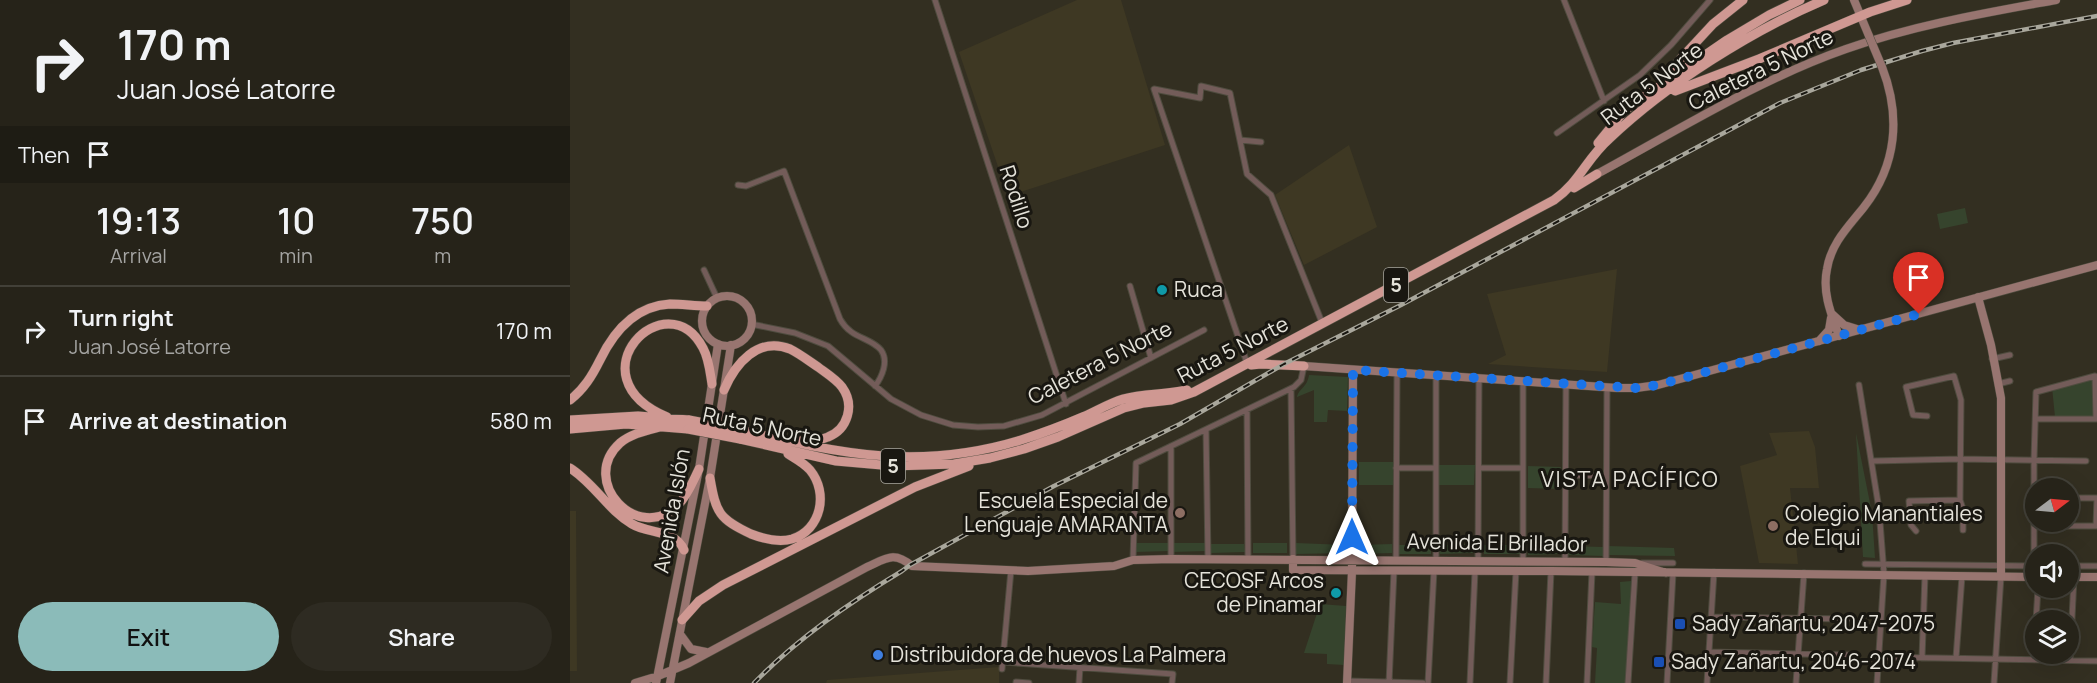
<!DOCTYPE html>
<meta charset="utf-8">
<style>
:root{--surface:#262319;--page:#2e2b22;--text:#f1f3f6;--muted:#a4a4a2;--line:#424038;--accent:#8bbbb9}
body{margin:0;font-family:Manrope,sans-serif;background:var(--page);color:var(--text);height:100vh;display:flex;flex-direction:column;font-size:22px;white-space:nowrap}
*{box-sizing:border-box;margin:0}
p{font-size:20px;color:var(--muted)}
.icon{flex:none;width:33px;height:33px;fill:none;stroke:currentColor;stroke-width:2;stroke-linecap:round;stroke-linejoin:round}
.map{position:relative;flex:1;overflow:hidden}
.panel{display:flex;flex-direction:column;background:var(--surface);width:570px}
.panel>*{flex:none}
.guide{background:#262319;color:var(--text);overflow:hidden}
.needle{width:39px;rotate:74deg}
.fabs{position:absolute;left:1455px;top:478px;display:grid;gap:12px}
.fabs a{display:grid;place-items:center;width:54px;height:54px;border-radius:50%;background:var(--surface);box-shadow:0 6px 24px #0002,0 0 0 2px var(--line);font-size:30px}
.pin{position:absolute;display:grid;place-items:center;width:51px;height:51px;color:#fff;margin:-62px -26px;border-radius:50% 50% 50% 0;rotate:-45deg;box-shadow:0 0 6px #0007}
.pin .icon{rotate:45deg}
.me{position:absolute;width:66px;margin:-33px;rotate:0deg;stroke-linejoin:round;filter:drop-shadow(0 0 4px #0008)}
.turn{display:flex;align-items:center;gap:21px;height:126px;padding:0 18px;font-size:27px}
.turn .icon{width:78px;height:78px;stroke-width:2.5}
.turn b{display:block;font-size:42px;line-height:51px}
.then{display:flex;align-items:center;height:57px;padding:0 18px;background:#0003;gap:12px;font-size:22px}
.eta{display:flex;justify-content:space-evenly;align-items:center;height:102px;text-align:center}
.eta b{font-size:36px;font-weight:600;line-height:42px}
.action{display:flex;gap:12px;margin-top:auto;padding:12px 18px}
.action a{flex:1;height:69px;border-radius:36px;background:var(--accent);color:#111;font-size:24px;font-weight:600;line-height:69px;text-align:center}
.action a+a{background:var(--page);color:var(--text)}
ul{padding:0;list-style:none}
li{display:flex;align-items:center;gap:18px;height:90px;padding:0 18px;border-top:2px solid var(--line)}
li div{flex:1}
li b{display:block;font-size:22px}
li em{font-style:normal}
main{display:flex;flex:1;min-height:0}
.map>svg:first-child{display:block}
</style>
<main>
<section class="panel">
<div class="guide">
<div class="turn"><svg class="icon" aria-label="right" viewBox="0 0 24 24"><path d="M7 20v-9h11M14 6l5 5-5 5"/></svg><div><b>170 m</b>Juan José Latorre</div></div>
<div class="then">Then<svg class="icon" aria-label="arrive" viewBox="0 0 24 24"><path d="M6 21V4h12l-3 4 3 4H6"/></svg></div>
</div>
<div class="eta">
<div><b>19:13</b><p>Arrival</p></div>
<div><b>10</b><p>min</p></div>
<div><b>750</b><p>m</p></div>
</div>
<ul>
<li><svg class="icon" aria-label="right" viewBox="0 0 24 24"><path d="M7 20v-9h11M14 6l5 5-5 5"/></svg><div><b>Turn right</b><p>Juan José Latorre</p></div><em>170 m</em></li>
<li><svg class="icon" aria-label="arrive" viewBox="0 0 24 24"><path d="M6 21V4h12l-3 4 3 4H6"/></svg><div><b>Arrive at destination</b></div><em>580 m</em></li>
</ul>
<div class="action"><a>Exit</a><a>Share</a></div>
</section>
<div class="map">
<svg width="1527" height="683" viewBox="0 0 1527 683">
<rect width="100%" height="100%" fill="#332f21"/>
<path fill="#3e3823" d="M507 0H551L595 145 438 196 389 52Z
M779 145 807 227 734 265 705 195Z
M1047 269 1037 372 918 364 936 355 917 294Z
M1239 431 1245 447 1249 488H1220L1228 564 1189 563 1170 466 1207 455 1199 433Z
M0 511H6L7 671H0Z
M429 667V683H256L257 680Z"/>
<path fill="#36442d" d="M1395 208 1398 223 1370 229 1367 214Z
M739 375 778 377 777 411 758 410 757 422H744V390L727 397C729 388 737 388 739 375Z
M1523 379V417H1485L1482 387Z
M1286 433 1302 513 1305 558 1293 557Z
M789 462H823V485H789Z
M869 465H905L904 485H869Z
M958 466 991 467V489L958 488Z
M565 543H598L599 551 565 552Z
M602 543H636V551L602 552Z
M683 543H717V553H683Z
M726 543 776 545V553L726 554Z
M641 544H674L675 552 641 553Z
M822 544V553L789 554V545Z
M902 544 903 553 870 554 869 545Z
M828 545H861V554H828Z
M914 545H951V554H914Z
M958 545H991V554L958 555Z
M998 546 1033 547V556L998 555Z
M1038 546 1104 548 1105 556 1038 555Z
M1061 581 1057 683H1025L1027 648 1022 647 1025 602 1051 604 1050 582Z
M750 604 776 606 774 665 757 664V654L734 653Z"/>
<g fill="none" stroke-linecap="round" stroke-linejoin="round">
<g stroke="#4f4c3f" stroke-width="7">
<path id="street" d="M365 0 496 404
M994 0 1034 101
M987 133 1070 75 1101 45 1140 0
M670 140 691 142
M168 185 176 186 214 171 270 319C281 339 300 337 311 350 319 361 312 377 305 386
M134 270 147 298
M560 286 581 358
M181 324 225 333 258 346 321 399 351 415 383 425 408 427 434 426 472 415 634 330
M1422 359 1440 355
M676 360 584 89 630 98 631 86 660 93 677 174 701 195 751 320
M1428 384 1440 381
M1289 385 1309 509 1314 574 1307 683
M721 389 723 559
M677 410 678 559
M1357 416 1343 415 1336 387 1384 376 1391 400 1390 500 1393 509V530
M636 430 638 559
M601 446V559
M1302 461 1390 459 1516 461
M826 468H865
M909 468H953
M995 475 1036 476
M1464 526H1526L1527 498H1498
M1346 531 1341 525 1339 501 1390 500
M563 560 566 463 724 387 731 380 734 366
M826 560 827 373
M866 560V375
M908 560 909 378
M953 561V381
M995 561 996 384
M1036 562 1037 387
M1072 563H1103
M1295 564 1466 566
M1464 566V460L1466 392 1525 376 1526 419H1466
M1498 566H1527
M1142 617 1278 619
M1466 621 1468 588
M1139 652 1279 655
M1309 657 1527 661
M1352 658 1355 575
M1386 658 1392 576
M1464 659 1466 636
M1500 660 1504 577
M433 662 603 674 602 683
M432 669 441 570
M777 681 853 683
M446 682 459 683
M509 683 510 667
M819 683 824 570
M858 683 864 570
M900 683 905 571
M940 683 946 571
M976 683 981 571
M1017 683 1022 572
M1058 683 1065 573
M1097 683 1103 573
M1137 683 1144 572
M1226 683 1234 573
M1424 683 1431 576"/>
</g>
<g stroke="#4f4c3f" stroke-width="9">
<path id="secondary" d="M1284 0 1299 36
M1027 174C1108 130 1190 79 1276 49 1344 25 1415 13 1486 0
M132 321a25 25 0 1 1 50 0a25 25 0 1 1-50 0Z
M1408 297 1421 345 1431 398V576
M1262 314 1274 325 1290 330
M1269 336C1261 314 1252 292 1257 269 1261 243 1279 226 1294 207 1327 165 1331 116 1312 67
M1249 341 1259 330 1261 318
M734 366 1047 388H1066L1088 385 1527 265
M723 559V570L981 571 1466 577
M1498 577H1527
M110 634 121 649 136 652
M65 683 88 676 119 663 297 567C317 558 324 551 342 566L458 571 544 566 563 560 601 559 1036 562 1065 563 1096 573
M86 683 129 469 148 344
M100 683 140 478 161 345
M777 683 782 571 783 370"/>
</g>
<g stroke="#4f4c3f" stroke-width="10">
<path id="highway" d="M1091 80 1143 24 1173 0
M1105 91 1189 59 1300 12 1337 0
M1028 143 1055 110 1157 40 1199 15 1230 0
M1004 188 1027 174
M681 365 691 364 734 366
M154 390C165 364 188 336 220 349 230 354 239 361 248 367 256 373 266 379 272 387 285 405 278 429 258 437 249 441 239 441 230 441
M0 400C14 389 22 376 30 360 44 331 65 306 100 304 112 304 125 306 137 306
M97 417C0 376 97 279 133 348 139 359 140 372 142 384
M0 420 68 416 119 420
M93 426C79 430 62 433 50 443 8 481 68 545 108 505 118 495 123 481 129 469
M0 429 56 424 118 429
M171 430C271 454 350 471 451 440 473 433 494 425 515 416 528 410 540 403 553 399 574 393 596 395 617 390
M170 439 266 461 323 466 384 464 420 458 454 449 488 437 554 408 574 403 601 400 624 392 984 200C1009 183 1017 158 1039 139 1097 84 1181 31 1254 0
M0 468C24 483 38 510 62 524 79 534 106 530 114 550
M140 478C146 513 149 519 181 534 194 539 208 543 222 539 251 530 259 493 240 470 234 463 226 459 218 454
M112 620 129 601 153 585 345 487 399 466"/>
</g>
<use href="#street" stroke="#735c59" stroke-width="5"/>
<use href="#secondary" stroke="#987570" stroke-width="8"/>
<use href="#highway" stroke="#cf9892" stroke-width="9"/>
<g stroke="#a9a79c" stroke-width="4.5">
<path id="rail" d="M184 683C228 638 279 603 332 571L340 565 484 486 610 424 714 364 831 305 1210 103 1291 70 1352 51 1383 43 1527 16"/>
</g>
<use href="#rail" stroke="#191711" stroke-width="2" stroke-dasharray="7" stroke-linecap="butt"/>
<g stroke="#4f4c3f" stroke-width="9" stroke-linecap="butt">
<path id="secondary-bridge" d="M1299 36 1312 67"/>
</g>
<g stroke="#4f4c3f" stroke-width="10" stroke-linecap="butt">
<path id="highway-bridge" d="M119 420 171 430
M118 429 170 439"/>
</g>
<use href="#secondary-bridge" stroke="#987570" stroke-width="8"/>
<use href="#highway-bridge" stroke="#cf9892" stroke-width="9"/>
</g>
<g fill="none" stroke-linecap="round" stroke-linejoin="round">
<path stroke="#1a73e8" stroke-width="10" stroke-dasharray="0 18" d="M782 537 783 370 1066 388 1088 385 1349 314"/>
</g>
<g fill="#0f9aa8" stroke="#191711" stroke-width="2">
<circle cx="592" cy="290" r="6"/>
<circle cx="766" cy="593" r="6"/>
</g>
<g fill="#8d6e63" stroke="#191711" stroke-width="2">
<circle cx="610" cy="513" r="6"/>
<circle cx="1203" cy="526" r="6"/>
</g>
<g fill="#1a4fb4" stroke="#191711" stroke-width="2">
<rect x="1104" y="618" width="12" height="12" rx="3"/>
<rect x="1083" y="656" width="12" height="12" rx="3"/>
</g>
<circle fill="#3f7fe0" stroke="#191711" stroke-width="2" cx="308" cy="655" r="6"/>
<g text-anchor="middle" stroke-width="6" stroke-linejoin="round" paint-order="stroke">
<g fill="#191711" stroke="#a8a69e" stroke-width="1.5">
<rect x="814" y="268" width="24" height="34" rx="4.5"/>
<rect x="311" y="449" width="24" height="34" rx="4.5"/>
</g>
<g font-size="20" font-weight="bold" fill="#e5e3da">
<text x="826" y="292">5</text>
<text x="323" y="473">5</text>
</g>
<g font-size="21" fill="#e5e3da" stroke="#191711">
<text transform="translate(1191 70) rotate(-26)" y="7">Caletera 5 Norte</text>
<text transform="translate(1082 84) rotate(-37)" y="7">Ruta 5 Norte</text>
<text transform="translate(446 197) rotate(72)" y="7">Rodillo</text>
<text transform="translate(663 350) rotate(-27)" y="7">Ruta 5 Norte</text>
<text transform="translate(530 363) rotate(-27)" y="7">Caletera 5 Norte</text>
<text transform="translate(192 427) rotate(12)" y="7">Ruta 5 Norte</text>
<text transform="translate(102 511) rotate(-80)" y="7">Avenida Islón</text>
<text transform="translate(927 543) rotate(1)" y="7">Avenida El Brillador</text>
</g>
<g font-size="21" fill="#e5e3da" stroke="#191711" text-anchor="start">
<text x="604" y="297">Ruca</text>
<text x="598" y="508" text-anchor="end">Escuela Especial de<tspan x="598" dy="24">Lenguaje AMARANTA</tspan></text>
<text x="1215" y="521">Colegio Manantiales<tspan x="1215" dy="24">de Elqui</tspan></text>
<text x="754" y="588" text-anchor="end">CECOSF Arcos<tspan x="754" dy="24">de Pinamar</tspan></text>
<text x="1122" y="631">Sady Zañartu, 2047-2075</text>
<text x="320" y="662">Distribuidora de huevos La Palmera</text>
<text x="1101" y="669">Sady Zañartu, 2046-2074</text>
</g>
<g font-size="22" letter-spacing="1.5" fill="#e5e3da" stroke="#191711">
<text x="1060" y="487">VISTA PACÍFICO</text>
</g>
</g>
</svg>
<div class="fabs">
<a><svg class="needle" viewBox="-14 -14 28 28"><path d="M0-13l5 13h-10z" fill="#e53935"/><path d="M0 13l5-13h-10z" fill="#a4a4a2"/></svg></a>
<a><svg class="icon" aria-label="sound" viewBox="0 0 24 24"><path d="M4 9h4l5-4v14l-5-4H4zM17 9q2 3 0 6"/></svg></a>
<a><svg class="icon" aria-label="layers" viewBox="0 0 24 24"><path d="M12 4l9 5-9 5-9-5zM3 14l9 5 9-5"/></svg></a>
</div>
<div class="pin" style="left:1349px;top:314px;background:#d93025"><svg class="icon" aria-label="arrive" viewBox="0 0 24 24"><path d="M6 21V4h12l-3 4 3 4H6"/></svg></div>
<svg class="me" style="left:782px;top:537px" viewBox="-20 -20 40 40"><path d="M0-17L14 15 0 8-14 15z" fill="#1a73e8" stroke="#fff" stroke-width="4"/></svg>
</div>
</main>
